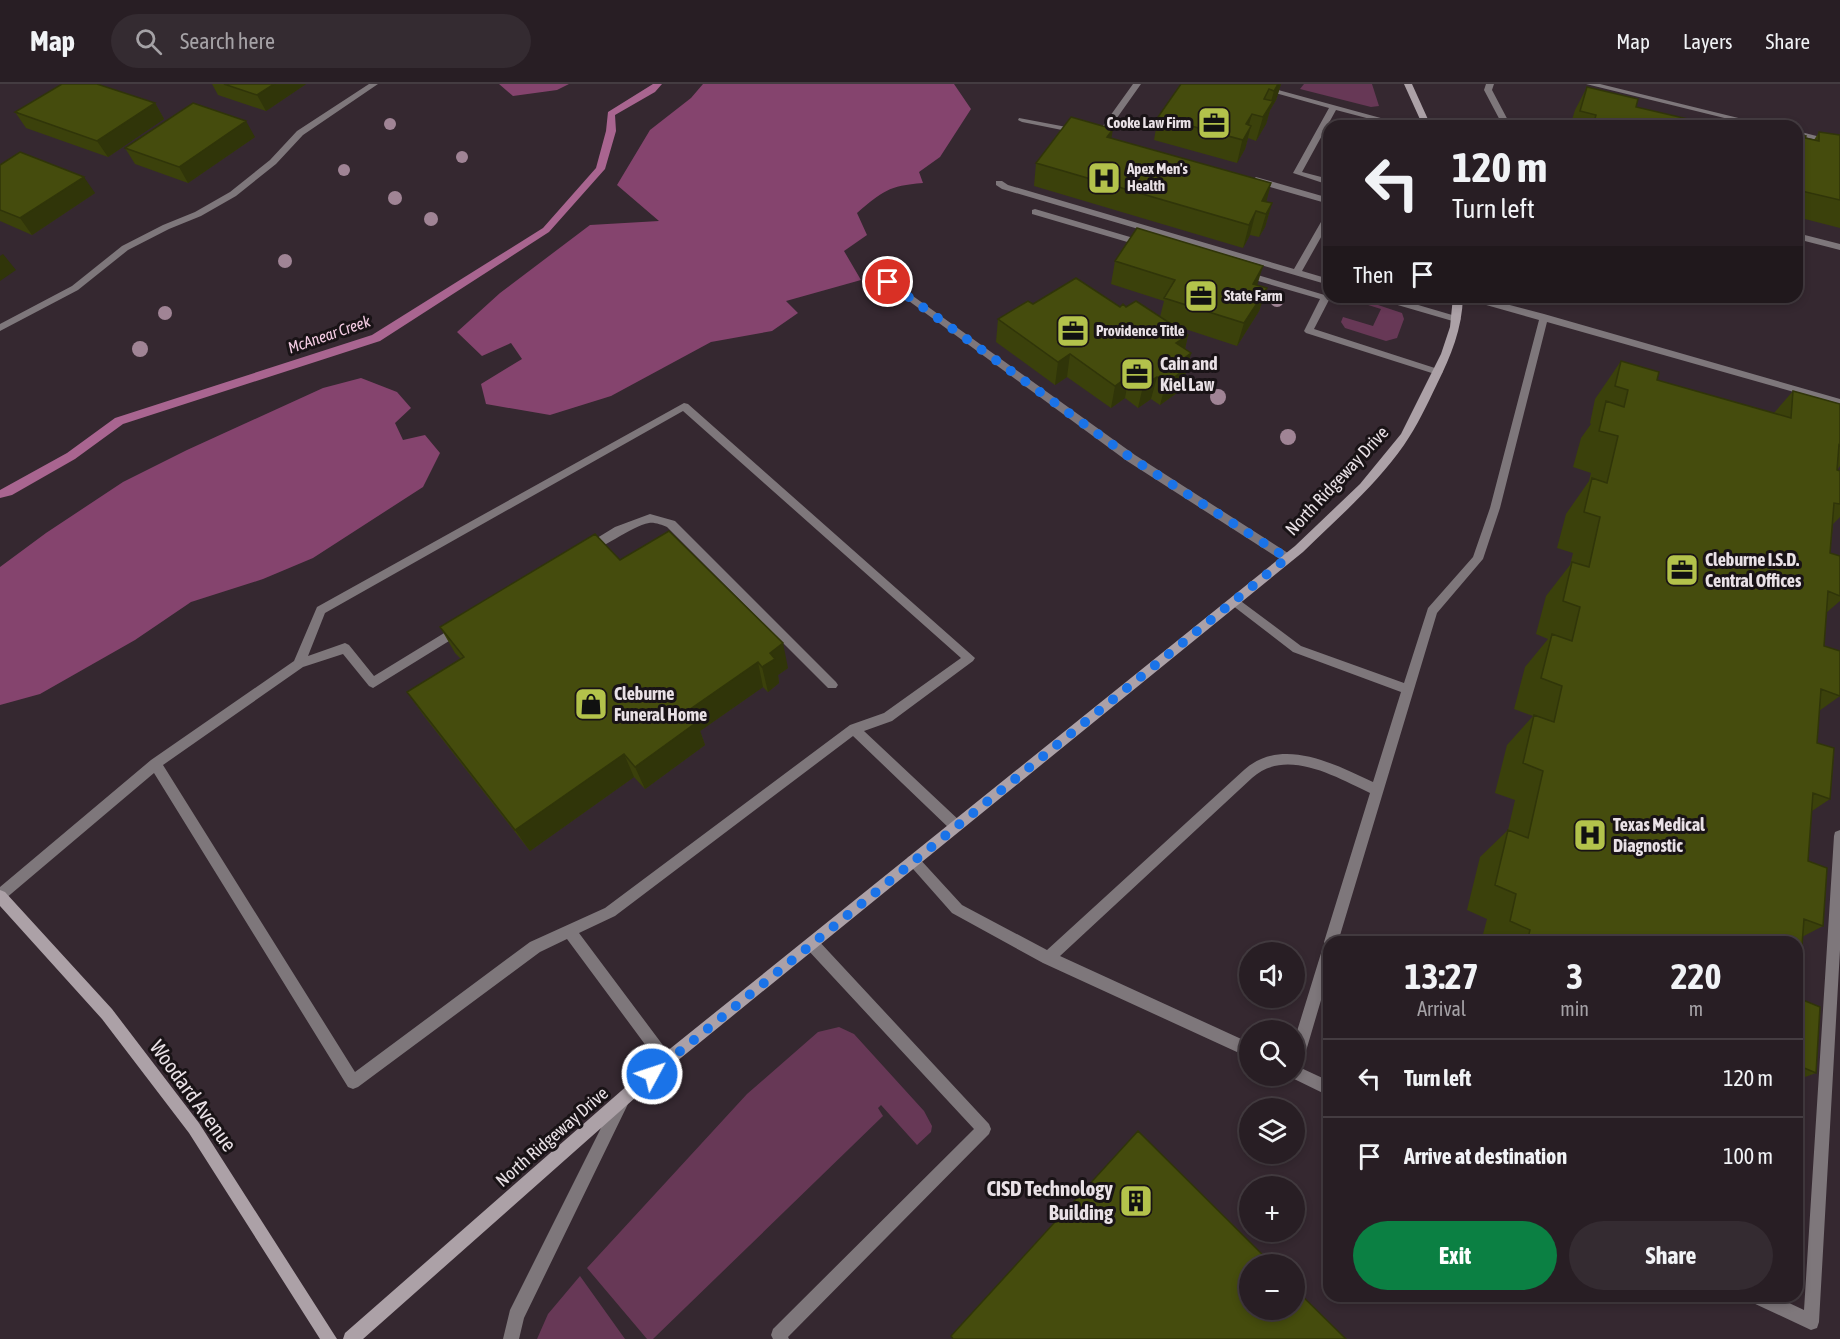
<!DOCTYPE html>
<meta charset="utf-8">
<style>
:root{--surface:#281e24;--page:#342b31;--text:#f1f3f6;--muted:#a5a2a6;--line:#443c41;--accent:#0b8043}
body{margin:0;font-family:"Asap Condensed",sans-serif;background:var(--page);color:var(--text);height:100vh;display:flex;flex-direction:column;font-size:22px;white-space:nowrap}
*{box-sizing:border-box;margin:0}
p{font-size:20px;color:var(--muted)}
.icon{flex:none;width:33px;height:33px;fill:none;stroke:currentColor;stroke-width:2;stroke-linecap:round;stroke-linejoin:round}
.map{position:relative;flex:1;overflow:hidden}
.sheet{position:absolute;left:1323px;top:852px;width:480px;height:366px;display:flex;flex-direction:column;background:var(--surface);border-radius:18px;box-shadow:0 3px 9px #0003,0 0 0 2px var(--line)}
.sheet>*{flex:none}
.top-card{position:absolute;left:1323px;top:36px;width:480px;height:183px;border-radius:18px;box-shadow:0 3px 9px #0003,0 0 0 2px var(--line);background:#281e24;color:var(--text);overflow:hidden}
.buttons{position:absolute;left:1239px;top:858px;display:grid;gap:12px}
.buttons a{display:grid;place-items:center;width:66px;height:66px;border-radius:50%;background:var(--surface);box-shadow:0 3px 9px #0003,0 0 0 2px var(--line);font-size:30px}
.pin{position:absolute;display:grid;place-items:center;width:51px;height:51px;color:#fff;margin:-26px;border:3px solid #fff;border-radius:50%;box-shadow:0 2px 6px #0007}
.me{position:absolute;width:66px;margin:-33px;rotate:50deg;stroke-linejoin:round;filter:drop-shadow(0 0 4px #0008)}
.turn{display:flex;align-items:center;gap:21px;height:126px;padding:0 30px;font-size:27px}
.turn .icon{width:78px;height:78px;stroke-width:2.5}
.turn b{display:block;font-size:42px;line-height:51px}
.then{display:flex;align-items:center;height:57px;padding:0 30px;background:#0003;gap:12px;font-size:22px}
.eta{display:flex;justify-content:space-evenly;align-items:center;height:102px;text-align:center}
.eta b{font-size:36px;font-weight:700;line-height:42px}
.primary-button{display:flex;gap:12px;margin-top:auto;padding:12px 30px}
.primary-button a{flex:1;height:69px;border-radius:36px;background:var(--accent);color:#fff;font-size:24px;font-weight:700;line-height:69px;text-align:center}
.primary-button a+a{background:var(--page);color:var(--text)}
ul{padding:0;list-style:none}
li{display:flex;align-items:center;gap:18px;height:78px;padding:0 30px;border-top:2px solid var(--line)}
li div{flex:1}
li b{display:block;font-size:22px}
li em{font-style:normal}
header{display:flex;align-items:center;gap:36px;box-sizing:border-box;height:84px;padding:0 30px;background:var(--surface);border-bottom:2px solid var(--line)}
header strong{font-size:28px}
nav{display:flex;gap:33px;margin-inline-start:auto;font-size:21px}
.search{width:420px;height:54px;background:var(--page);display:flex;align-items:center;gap:15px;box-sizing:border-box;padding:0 21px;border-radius:33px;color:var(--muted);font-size:22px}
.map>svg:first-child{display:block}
</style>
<header>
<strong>Map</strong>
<div class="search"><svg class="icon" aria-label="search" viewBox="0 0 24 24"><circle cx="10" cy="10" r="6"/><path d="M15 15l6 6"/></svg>Search here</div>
<nav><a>Map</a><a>Layers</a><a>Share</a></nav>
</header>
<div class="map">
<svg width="1840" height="1255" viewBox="0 0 1840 1255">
<rect width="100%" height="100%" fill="#352830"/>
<path fill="#673856" d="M1304 0H1372L1379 22 1371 23 1300 5Z
M1354 213 1402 229 1404 235 1397 254 1386 257 1345 244 1341 238 1343 233 1373 242 1381 225 1352 216Z
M839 943 854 950 924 1027 932 1042 931 1048 917 1061 881 1021 878 1024 883 1032 653 1255H647L587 1184 747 1010 818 948Z
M580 1192 625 1255H537L548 1230Z"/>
<path fill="#85446e" d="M499 0H569L557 6 513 12Z
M703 0H954L971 25 940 73 919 88 923 99C888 102 883 107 857 129L867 151 844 167 861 196 786 217 798 229 772 247 711 258 611 312 550 331 486 320 481 300 522 275 511 259 482 272 457 248 500 209 590 141 659 137 617 101 650 46 691 14Z
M361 294 397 308 411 324 395 339 403 356 425 351 440 369 423 403 313 474 263 495 191 518 135 556 40 610 0 621V483L46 449 123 398 187 366 323 304Z"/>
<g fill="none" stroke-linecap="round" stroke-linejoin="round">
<path fill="#a96590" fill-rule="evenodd" d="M653 0H662L655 8 615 31 616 47 605 85 549 148 380 257 123 340 75 375 12 411 0 414V406L67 369 115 334 372 251 543 144 596 84 606 47 608 28Z"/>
<path fill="#7e777b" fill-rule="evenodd" d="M369 0H378L303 51 276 80 236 112 201 132 169 145 128 166 78 206 0 247V240L72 202 122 162 163 141 195 128 230 108 270 76 297 47Z
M1133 0H1141L1107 48H1101L1100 46Z
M1243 0H1256L1410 42H1397L1336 26 1302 88 1329 95V101L1293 89 1329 24Z
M1486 0H1494L1492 6 1511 42H1503L1484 6Z
M1586 0H1600L1771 42H1757Z
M1019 34 1077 45 1081 47 1077 49 1022 38 1018 36Z
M1797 47 1840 58V62L1797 51Z
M1256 93 1329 114V120L1253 98 1252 96Z
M996 97H1002L1008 101 1294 185 1325 131 1329 128V139L1302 187 1329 195V201L1002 105 996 101Z
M1035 125 1147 158 1148 160 1144 163 1141 162 1032 130V126Z
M1797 149 1840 160V166L1797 155Z
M871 182 1135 371 1291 471 1292 474 1291 477H1283L1127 377 868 187V183Z
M1244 187 1328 212 1330 214 1314 245 1441 286 1443 288 1438 291 1306 249 1304 247 1320 215 1241 192 1239 190Z
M1375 213H1391L1459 233 1461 235 1456 238 1377 215Z
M1463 213H1479L1544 230 1840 315V321L1547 238 1500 424 1483 475 1437 529 1338 858H1329V889L1301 984 1329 997V1012L1288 992H1294V957L1322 866 1325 861 1324 858 1370 709C1336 693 1286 663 1252 694L1060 872 1250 959V974L1043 879 952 829 906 777 908 773 913 771 918 773 962 821 1047 866 1244 686C1282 652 1334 680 1373 698L1401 608 1293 568 1228 518 1234 514 1238 515 1301 562 1404 599 1428 524 1473 473 1490 424 1539 236 1465 215Z
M684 319 688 320 975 574 973 577 892 637 864 647 961 738 962 742 961 746 956 748 951 746 853 652 615 832 579 849 671 972 673 977 671 982 666 984 661 982 567 855 540 868 358 1003 353 1005 348 1003 154 689 5 815 0 817V803L151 676 294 577 317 523ZM683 327 961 574 884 629 850 641 605 824 530 858 355 988 163 681 303 583 343 570 369 602 373 604 462 549 464 546 462 543H454L374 592 349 561 345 559 308 572 325 529Z
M650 430 675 437 836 598 838 601 836 604H828L667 443C662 441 654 438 649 439 631 442 596 470 584 468L583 465 584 462 615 443Z
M1840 746V866L1819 1238 1817 1244 1811 1246 1751 1218 1749 1212H1774L1804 1226 1834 752 1835 748Z
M812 853 817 855 989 1040 991 1045 989 1050 788 1253 789 1255H773L771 1251 773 1245 974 1045 807 865 805 860 807 855Z"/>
<path fill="#7e777b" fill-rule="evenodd" d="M622 1010 627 1012 629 1017 627 1022 524 1234 519 1255H503L510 1226 617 1012Z"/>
<path fill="#aca1a7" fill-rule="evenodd" d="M1404 0H1412L1431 42H1423Z
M1453 213H1463C1462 245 1451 272 1437 300 1427 321 1417 342 1404 361 1376 401 1338 434 1303 468L671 982 363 1255H343L345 1249 661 972 1295 462 1360 400 1401 350 1441 270 1450 243Z
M0 806 5 808 112 925 199 1039 337 1255H320L189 1049 102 935 0 822Z"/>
</g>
<g fill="#a08495">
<circle cx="390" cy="40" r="6"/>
<circle cx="462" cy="73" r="6"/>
<circle cx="344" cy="86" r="6"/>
<circle cx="395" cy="114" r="7"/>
<circle cx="431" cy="135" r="7"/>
<circle cx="285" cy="177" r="7"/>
<circle cx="1277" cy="216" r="7"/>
<circle cx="165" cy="229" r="7"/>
<circle cx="140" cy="265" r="8"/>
<circle cx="1218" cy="313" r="8"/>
<circle cx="1288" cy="353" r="8"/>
</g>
<path fill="#3b410b" d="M212 0H306L266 27 218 11Z
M1281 0 1276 16 1270 26 1266 40 1256 57 1248 54 1245 65 1237 79 1154 56 1158 33Z
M1587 3 1636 23 1718 42H1570L1575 26Z
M155 19 164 35 108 73 26 44 15 28Z
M1819 48 1840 51V144L1797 133V50L1805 54 1814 56Z
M255 53 188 99 135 80 125 64Z
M1111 55 1271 99 1266 118 1272 119 1265 143 1259 153 1250 151 1243 164 1034 102 1036 79Z
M0 81 95 109 32 151 0 137Z
M1115 177 1257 201 1267 204 1259 227 1237 262 1173 241 1188 251 1185 265 1191 269 1181 306 1160 321 1151 315 1138 324 1125 314 1111 324 1067 293 1055 301 996 258 998 235 1033 220 1126 223 1160 233 1164 217 1111 200Z
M1621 277 1657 296 1774 329 1793 307 1840 320V382L1837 386 1840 387V433L1833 440 1830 469 1840 472V517L1826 529 1824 562 1840 612 1819 627 1817 659 1830 715 1812 727 1808 777 1823 842 1802 853 1798 914 1816 989 1797 996V858H1481L1487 835 1467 826 1480 773 1508 746 1515 716 1495 709 1507 661 1533 632 1514 625 1525 583 1548 555 1536 550 1546 512 1570 481 1573 469 1557 464 1566 430 1589 397 1591 389 1573 383 1581 354 1591 340 1590 339 1595 315Z
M620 476 788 584 778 591 779 599 768 608 763 603 700 647 705 661 645 705 634 693 530 767 424 632 407 608 461 575 455 569 440 543Z"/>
<path fill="#303509" d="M274 0H306L266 27 257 11Z
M1278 0H1281L1276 16 1270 26 1266 40 1256 57 1263 33 1270 21 1274 7Z
M155 19 164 35 108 73 97 57Z
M1252 30 1247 48 1251 42 1245 65 1237 79 1246 40Z
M246 37 255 53 188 99 179 83Z
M1113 45 1109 68 1107 53Z
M84 93 95 109 32 151 20 134Z
M1271 99 1265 123 1262 117Z
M1272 119 1265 143 1259 153 1266 130Z
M1256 127 1250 151 1243 164 1249 141Z
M3 170 16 186 0 197V172Z
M1263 182 1256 205 1253 200Z
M1267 204 1259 227 1237 262 1244 239Z
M1188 251 1183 274 1176 259Z
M1191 269 1181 306 1160 321 1166 299 1179 278Z
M1070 270 1067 293 1055 301 1058 278Z
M1129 292 1125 314 1111 324 1115 302Z
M1157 293 1151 315 1138 324 1143 302Z
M783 559 788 584 778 591 779 599 768 608 762 583 770 569Z
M758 578 763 603 700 647 705 661 645 705 635 683 689 626Z
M624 670 634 693 530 767 515 746Z"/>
<path fill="#454c0d" stroke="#303509" stroke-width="1.5" d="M62 0H97L155 19 97 57 15 28Z
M224 0H274L257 11Z
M1181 0H1278L1274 7 1269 5 1264 15 1273 17 1263 33 1252 30 1246 40 1251 42 1243 56 1158 33Z
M1587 3 1638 15 1636 23 1718 42H1593L1596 31 1580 27Z
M193 19 246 37 179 83 125 64Z
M1071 33 1113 45 1107 53 1271 99 1262 117 1272 119 1266 130 1256 127 1249 141 1036 79Z
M1819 48 1840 51V116L1797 106V50L1806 52 1805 54 1819 57Z
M20 68 84 93 20 134 0 126V81Z
M1137 144 1263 182 1253 200 1267 204 1244 239 1164 214 1175 196 1115 177Z
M1076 194 1120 223 1123 220 1126 223 1136 217 1188 251 1176 259 1191 269 1179 278 1187 284 1166 299 1157 293 1143 302 1129 292 1115 302 1070 270 1058 278 998 235 1028 217 1033 220Z
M1621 277 1659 288 1657 296 1791 334 1793 307 1840 320V362L1839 361 1837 386 1840 387V420L1834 419 1830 469 1840 472V512L1828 507 1824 562 1840 567V612L1821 605 1817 659 1834 664 1830 715 1813 709 1808 777 1827 784 1823 842 1804 835 1798 914 1820 923 1816 989 1797 981V858H1527L1530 846 1510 837 1516 810 1495 801 1508 746 1528 754 1543 687 1523 679 1534 631 1554 638 1562 602 1541 594 1552 550 1572 557 1580 523 1563 517 1572 478 1589 483 1600 433 1584 428 1592 394 1607 399 1618 352 1599 347 1606 317 1624 323 1628 306 1615 302Z
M669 447 783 559 770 569 775 575 762 583 758 578 689 626 697 638 635 683 624 670 515 746 407 608 464 573 440 543 595 450 620 476Z
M1138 1047 1272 1180H1250V1226H1294V1204L1346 1255H953L951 1252Z"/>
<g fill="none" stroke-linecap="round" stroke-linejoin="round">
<path stroke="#1a73e8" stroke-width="10" stroke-dasharray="0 18" d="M652 990 1287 474 1131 374 888 198"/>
</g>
<defs>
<g id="office-square" transform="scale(1.725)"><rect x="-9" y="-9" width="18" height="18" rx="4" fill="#b3c24b" stroke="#191316"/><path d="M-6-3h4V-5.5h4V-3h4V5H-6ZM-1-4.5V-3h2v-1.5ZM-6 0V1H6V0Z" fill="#111"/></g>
<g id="hospital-square" transform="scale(1.725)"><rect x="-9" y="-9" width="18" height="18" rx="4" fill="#b3c24b" stroke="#191316"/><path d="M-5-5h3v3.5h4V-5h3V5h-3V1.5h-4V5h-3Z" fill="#111"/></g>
<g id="shop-square" transform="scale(1.725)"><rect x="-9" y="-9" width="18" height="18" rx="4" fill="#b3c24b" stroke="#191316"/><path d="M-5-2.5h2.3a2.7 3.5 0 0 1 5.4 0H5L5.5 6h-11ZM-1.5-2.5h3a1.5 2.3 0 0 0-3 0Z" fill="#111"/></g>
<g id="building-square" transform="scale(1.725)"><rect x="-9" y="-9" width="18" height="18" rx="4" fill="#b3c24b" stroke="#191316"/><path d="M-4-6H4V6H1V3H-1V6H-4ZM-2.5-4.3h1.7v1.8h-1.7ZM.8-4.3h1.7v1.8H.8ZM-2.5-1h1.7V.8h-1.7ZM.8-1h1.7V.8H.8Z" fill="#111"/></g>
</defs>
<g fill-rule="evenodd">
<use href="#office-square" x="1214" y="39"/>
<use href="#hospital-square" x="1104" y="94"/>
<use href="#office-square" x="1201" y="212"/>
<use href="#office-square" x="1073" y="247"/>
<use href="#office-square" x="1137" y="290"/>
<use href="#office-square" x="1682" y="486"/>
<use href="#shop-square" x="591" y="620"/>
<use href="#hospital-square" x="1590" y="751"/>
<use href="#building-square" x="1136" y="1117"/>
</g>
<g text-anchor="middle" stroke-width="6" stroke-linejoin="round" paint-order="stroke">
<g font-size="15" font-weight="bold" fill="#e9e1e6" stroke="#191316" text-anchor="start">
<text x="1191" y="44" text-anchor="end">Cooke Law Firm</text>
<text x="1127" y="90">Apex Men's<tspan x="1127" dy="17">Health</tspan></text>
<text x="1224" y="217">State Farm</text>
<text x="1096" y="252">Providence Title</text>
</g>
<g font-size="16" font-style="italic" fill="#f4cce3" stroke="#191316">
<text transform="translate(329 250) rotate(-19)" y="6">McAnear Creek</text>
</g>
<g font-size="18" font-weight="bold" fill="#e9e1e6" stroke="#191316" text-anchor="start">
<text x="1160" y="286">Cain and<tspan x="1160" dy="21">Kiel Law</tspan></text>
<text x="1705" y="482">Cleburne I.S.D.<tspan x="1705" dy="21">Central Offices</tspan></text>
<text x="614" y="616">Cleburne<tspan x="614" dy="21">Funeral Home</tspan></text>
<text x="1613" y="747">Texas Medical<tspan x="1613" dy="21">Diagnostic</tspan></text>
</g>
<g font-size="18" fill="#e9e1e6" stroke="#191316">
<text transform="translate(1337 397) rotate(-47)" y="6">North Ridgeway Drive</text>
<text transform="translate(552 1053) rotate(-41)" y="6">North Ridgeway Drive</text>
</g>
<g font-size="21" fill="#e9e1e6" stroke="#191316">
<text transform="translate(193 1012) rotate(54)" y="7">Woodard Avenue</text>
</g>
<g font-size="21" font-weight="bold" fill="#e9e1e6" stroke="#191316" text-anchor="end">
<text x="1113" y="1112">CISD Technology<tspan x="1113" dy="24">Building</tspan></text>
</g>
</g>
</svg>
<div class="buttons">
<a><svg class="icon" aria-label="sound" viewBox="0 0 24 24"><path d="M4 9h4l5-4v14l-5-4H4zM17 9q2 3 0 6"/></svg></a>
<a><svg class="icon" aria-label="search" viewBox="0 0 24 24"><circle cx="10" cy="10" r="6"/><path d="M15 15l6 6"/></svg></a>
<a><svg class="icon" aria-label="layers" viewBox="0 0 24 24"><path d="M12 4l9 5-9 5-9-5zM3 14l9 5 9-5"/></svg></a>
<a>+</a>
<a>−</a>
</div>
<div class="pin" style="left:888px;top:198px;background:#d93025"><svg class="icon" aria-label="arrive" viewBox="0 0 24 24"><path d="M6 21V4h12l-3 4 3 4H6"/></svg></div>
<svg class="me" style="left:652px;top:990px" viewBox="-20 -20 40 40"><circle r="17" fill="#1a73e8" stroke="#fff" stroke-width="3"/><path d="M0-11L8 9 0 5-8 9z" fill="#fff"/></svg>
<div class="top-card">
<div class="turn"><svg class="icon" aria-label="left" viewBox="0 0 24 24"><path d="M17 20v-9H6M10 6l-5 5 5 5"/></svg><div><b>120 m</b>Turn left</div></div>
<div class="then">Then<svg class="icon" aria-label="arrive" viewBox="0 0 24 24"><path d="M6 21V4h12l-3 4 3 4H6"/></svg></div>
</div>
<section class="sheet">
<div class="eta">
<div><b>13:27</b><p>Arrival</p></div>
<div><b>3</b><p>min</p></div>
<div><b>220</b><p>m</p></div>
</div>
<ul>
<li><svg class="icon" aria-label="left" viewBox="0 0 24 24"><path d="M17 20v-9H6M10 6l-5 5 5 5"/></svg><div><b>Turn left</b></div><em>120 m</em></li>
<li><svg class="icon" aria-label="arrive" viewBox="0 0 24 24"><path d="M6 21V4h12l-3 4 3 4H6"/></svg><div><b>Arrive at destination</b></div><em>100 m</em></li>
</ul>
<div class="primary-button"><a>Exit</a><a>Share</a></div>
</section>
</div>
